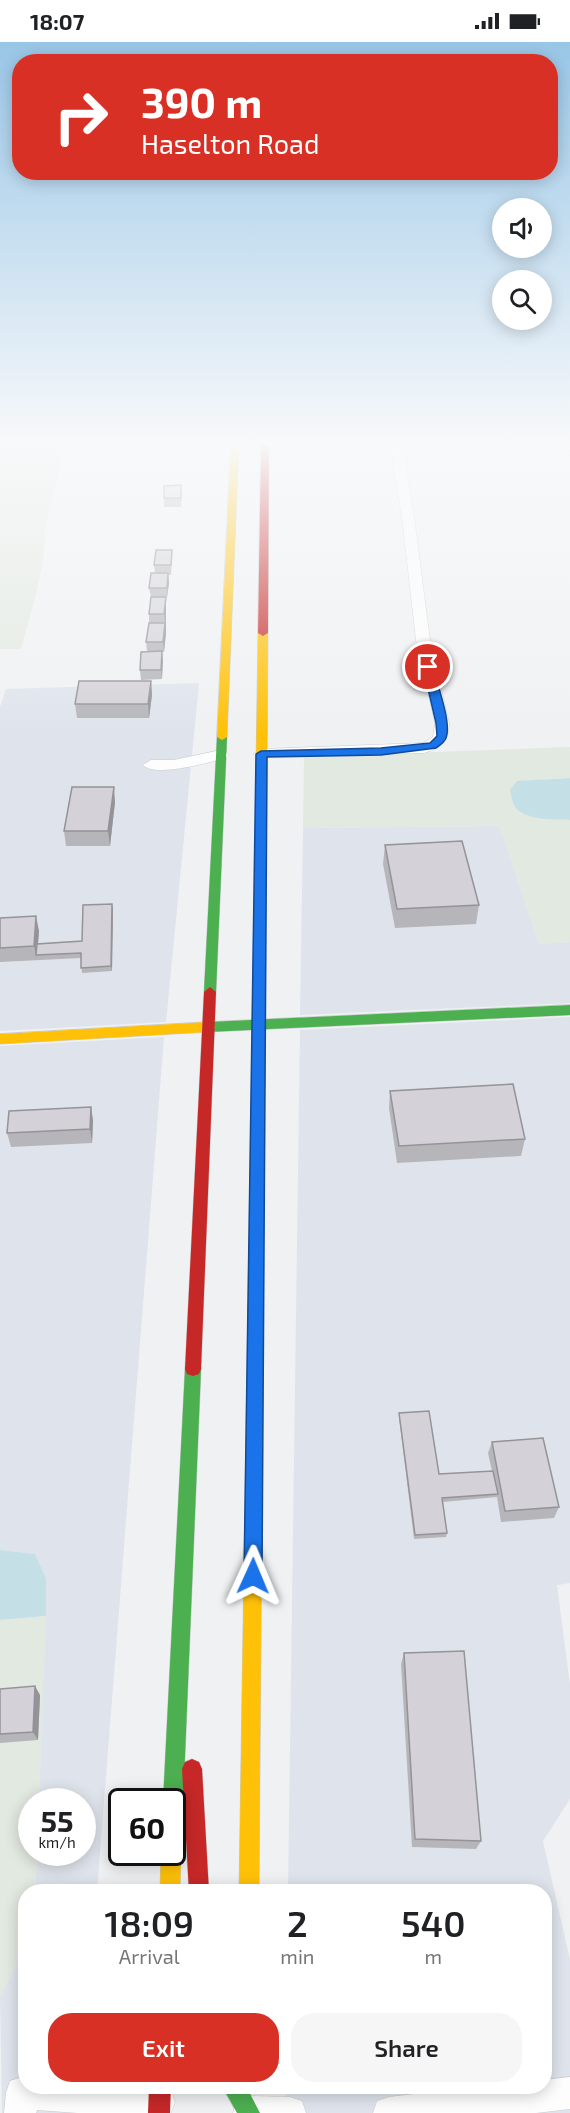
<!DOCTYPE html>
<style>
:root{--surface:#fff;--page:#f6f6f6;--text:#202124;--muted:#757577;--accent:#d93025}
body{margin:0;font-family:"Exo 2",sans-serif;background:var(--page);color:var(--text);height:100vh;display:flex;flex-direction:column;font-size:22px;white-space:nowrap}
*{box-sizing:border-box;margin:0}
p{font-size:20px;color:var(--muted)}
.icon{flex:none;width:33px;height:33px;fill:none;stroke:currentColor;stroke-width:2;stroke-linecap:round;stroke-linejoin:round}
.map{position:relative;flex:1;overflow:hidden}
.sheet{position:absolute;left:18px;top:1842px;width:534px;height:210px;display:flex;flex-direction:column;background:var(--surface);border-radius:24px;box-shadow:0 3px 15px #0003}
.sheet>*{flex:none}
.top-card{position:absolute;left:12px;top:12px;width:546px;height:126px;border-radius:24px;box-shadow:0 3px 15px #0003;background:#d93025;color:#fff;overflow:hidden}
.buttons{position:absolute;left:492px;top:156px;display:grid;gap:12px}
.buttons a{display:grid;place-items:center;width:60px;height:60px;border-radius:50%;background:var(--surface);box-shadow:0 3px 15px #0003;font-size:30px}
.speed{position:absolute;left:18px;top:1746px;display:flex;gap:12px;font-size:30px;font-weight:700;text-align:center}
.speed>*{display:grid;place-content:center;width:78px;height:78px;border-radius:50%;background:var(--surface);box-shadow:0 3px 15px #0003;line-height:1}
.speed small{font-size:15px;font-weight:400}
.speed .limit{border:3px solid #111;border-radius:9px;background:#fff;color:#111}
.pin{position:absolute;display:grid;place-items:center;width:51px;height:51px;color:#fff;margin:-26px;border:3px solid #fff;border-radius:50%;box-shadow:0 2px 6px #0007}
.me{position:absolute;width:66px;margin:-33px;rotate:1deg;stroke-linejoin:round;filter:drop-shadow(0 0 4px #0008)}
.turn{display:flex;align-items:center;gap:21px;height:126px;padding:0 30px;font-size:27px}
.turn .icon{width:78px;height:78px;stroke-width:2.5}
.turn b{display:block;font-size:42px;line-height:51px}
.eta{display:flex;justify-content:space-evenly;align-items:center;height:102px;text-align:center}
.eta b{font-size:36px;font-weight:600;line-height:42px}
.primary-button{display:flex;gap:12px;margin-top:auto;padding:12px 30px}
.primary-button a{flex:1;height:69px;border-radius:24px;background:var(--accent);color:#fff;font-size:24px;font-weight:600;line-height:69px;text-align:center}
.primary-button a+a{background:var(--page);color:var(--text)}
.status{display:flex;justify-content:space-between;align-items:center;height:42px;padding:0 30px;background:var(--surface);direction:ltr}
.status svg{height:16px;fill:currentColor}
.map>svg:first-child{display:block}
</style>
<div class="status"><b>18:07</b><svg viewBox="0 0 49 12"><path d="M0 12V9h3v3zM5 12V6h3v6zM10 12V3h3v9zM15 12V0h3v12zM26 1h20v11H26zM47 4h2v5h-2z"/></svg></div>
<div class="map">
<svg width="570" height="2071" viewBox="0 0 570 2071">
<rect width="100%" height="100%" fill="#eff1f3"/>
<path fill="#dfe4ec" d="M199 641 166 980 0 989V665L6 647Z
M500 784 539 902 570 900V961L300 973 303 786Z
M570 975V1541L557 1543 570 1643V1757L543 1799 570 1918V2071H286V2045L544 2044V1850L288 1849 300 988Z
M164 995 97 1849H35L37 1811 82 1810V1760L39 1759 46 1536 35 1512 0 1508V1004Z
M25 1897 26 2044 80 2071H2L0 1954 14 1928Z"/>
<path fill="#e2e9e0" d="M0 402H64C62 423 56 440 51 460 44 482 46 507 41 529 36 555 28 581 21 607H0Z
M570 705V736L545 737 520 771 530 774 570 778V900L539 902 500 784 303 786 304 715Z
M46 1574 39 1759 32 1760V1810L37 1811 35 1849 26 1850 25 1897 14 1928 0 1954V1578Z"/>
<path fill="#c4e0e6" d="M570 736V778C554 777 522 779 514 763 512 759 511 752 510 748L517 739Z
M0 1508 35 1512 46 1536V1574L0 1578Z"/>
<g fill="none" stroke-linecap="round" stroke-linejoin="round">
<g stroke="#caccce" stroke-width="1">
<path id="street" d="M390 402H402L414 475 430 598 449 681C449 699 441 706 424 711L256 715 253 712 261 707 423 701 433 695 435 681 416 598 402 475Z
M538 402H556L570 405V412Z
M221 708 226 710 229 713 226 716C210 720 155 736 143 723L151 718H174Z
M22 2035H26V2044H161L171 2048 175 2060 171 2071H78L37 2068 36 2071H4L6 2051 10 2039Z
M570 2035V2067L536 2071H373L377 2059 389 2055 481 2044H544V2038Z
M249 2054 290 2055 302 2059 306 2071H233L237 2058Z"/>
</g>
<g stroke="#caccce" stroke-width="1">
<path id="fast" d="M222 692 227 695 216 950 210 955 204 950 217 695Z
M570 963V973L208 990 201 985 208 980Z
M193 1320 199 1322 201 1327 182 1787 179 1794 172 1797V1760H163L185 1327 187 1322Z
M222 2044H246L260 2071H237Z"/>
</g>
<g stroke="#caccce" stroke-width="1">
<path id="slow" d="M231 402H239L227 695 222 698 217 695Z
M263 588 268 591 266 858 260 862 254 858 258 591Z
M208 980 215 985 208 990 0 1002V992Z
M255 1319 261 1321 263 1326 259 1850H239L247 1326 249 1321Z
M172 1800 178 1803 181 1810 180 1850H160L161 1810H172Z"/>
</g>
<g stroke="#caccce" stroke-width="1">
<path id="jam" d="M261 402H269L268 591 263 594 258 591Z
M260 854 266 858 263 1326 261 1331 255 1333 249 1331 247 1326 254 858Z
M210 945 216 950 201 1327 199 1332 193 1334 187 1332 185 1327 204 950Z
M192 1717 199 1720 202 1727 209 1850H189L182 1727 185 1720Z
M149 2044H171L170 2071H148Z"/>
</g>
<use href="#street" fill="#fdfdfd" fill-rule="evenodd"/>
<use href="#fast" fill="#4caf50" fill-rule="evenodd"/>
<use href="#slow" fill="#ffc107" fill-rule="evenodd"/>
<use href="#jam" fill="#c62828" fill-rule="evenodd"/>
</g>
<path fill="#b6b5ba" d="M182 452 181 465H164V456Z
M172 517 171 533H168L169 541 167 555H166V591L164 610H162V637L141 638 140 628 147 609 146 600 149 581V572L151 555 149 546 155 531 154 523Z
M151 639 152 653 149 676H77L75 662Z
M115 760 110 804H66L64 789Z
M385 803 479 863 476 882 395 886 383 822Z
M113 867 112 929 82 931 81 916 0 920V876L39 889 38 902 82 899Z
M390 1049 525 1097 521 1114 397 1121 389 1066Z
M91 1065 93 1079 92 1101 11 1105 7 1091Z
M399 1371 439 1432 492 1429 488 1411 492 1400 559 1465 554 1476 501 1480 497 1455 443 1460 447 1491 446 1495 414 1497 399 1375Z
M404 1611 481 1799 476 1807 412 1805 401 1622Z
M0 1647 40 1653 38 1698 0 1701Z"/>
<path fill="#949397" d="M168 531 169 541 167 555V546Z
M166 555V591L164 610 163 600 165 581 164 572Z
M162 609 163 619 162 637 161 628Z
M151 639 152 653 149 676 148 662Z
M114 745 115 760 110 804 108 789Z
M112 862 113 867 112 929 111 924Z
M36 874 39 889 37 913H36L37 918 34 904Z
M91 1065 93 1079 92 1101 90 1087Z
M35 1644 40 1653 38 1698 33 1690Z"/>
<path fill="#d4d2d8" stroke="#949397" stroke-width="1.5" d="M181 443V456H164V444Z
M156 508H172L171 523H154Z
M151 531H168L167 546H149Z
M151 555H166L164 572H149Z
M149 581H165L163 600H146Z
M162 609 161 628H140L141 610Z
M79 639H151L148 662H75Z
M72 745H114L108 789H64Z
M462 799 479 863 397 867 385 803Z
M112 862 111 924 81 926V911L36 913 37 902 82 899 83 863Z
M36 874 34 904 0 906V876Z
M513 1042 525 1097 399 1104 390 1049Z
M91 1065 90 1087 7 1091 9 1069Z
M429 1369 439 1432 493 1429 498 1452 442 1456 447 1491 415 1493 399 1371Z
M543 1396 559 1465 505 1469 492 1400Z
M464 1609 481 1799 415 1797 404 1611Z
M35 1644 33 1690 0 1692V1647Z"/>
<linearGradient id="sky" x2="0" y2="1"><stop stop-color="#99c6e7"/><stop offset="0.58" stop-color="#f8f9fa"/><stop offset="1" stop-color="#f8f9fa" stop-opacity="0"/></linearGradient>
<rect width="570" height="692" fill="url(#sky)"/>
<path fill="#1a73e8" stroke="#114b97" stroke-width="1.5" d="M428 622 433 625C437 642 452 681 446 696 444 701 440 703 436 706L381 713 267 715 262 1534 259 1541 253 1543 246 1541 244 1534 256 712 261 709 381 706 430 701 437 694 436 681 423 625Z"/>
</svg>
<div class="buttons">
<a><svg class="icon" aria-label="sound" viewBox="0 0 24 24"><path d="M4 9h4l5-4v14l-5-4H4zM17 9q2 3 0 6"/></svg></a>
<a><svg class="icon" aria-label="search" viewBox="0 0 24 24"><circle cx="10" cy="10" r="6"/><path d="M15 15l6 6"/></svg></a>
</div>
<div class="speed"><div>55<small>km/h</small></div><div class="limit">60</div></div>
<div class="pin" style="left:428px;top:625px;background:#d93025"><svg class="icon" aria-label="arrive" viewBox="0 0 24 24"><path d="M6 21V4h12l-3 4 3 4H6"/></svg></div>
<svg class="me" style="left:253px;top:1534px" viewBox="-20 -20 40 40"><path d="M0-17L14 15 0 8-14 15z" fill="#1a73e8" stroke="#fff" stroke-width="4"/></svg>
<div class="top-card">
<div class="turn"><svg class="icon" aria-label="right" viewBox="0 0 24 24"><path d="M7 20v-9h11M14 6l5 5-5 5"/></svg><div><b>390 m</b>Haselton Road</div></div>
</div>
<section class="sheet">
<div class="eta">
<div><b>18:09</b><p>Arrival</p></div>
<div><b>2</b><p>min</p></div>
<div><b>540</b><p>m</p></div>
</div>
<div class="primary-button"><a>Exit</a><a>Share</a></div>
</section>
</div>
